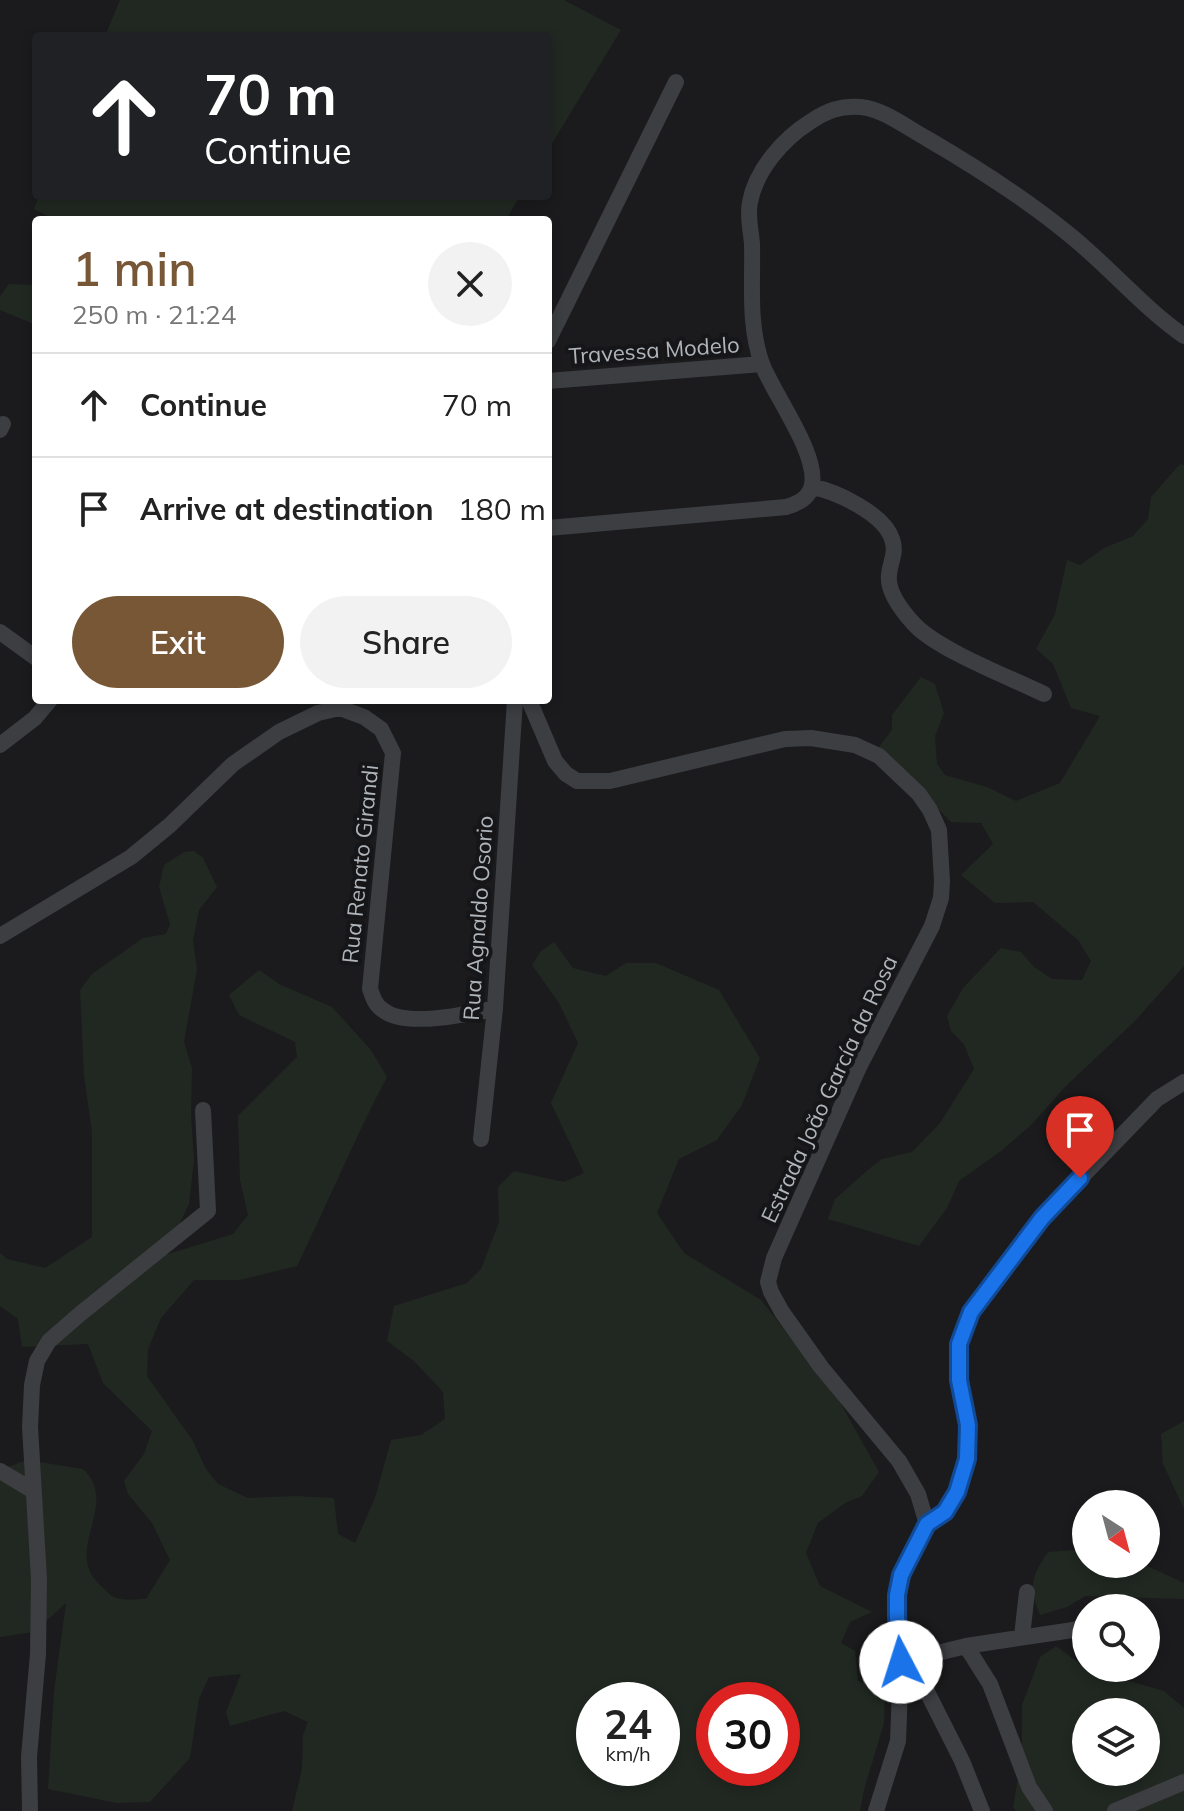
<!DOCTYPE html>
<meta charset="utf-8">
<style>
:root{--surface:#fff;--page:#f2f2f2;--text:#222;--muted:#767676;--line:#e0e0e0;--accent:#785736}
body{margin:0;font-family:Mulish,sans-serif;background:var(--page);color:var(--text);height:100vh;display:flex;flex-direction:column;font-size:30px;white-space:nowrap}
*{box-sizing:border-box;margin:0}
p{font-size:26px;color:var(--muted)}
.icon{flex:none;width:44px;height:44px;fill:none;stroke:currentColor;stroke-width:2;stroke-linecap:round;stroke-linejoin:round}
.map{position:relative;flex:1;overflow:hidden}
.panel{position:absolute;left:32px;top:216px;width:520px;height:488px;display:flex;flex-direction:column;background:var(--surface);border-radius:8px;box-shadow:0 4px 12px #0003}
.panel>*{flex:none}
.banner{position:absolute;left:32px;top:32px;width:520px;height:168px;border-radius:8px;box-shadow:0 4px 12px #0003;background:#202124;color:#fff;overflow:hidden}
.needle{width:52px;rotate:144deg}
.controls{position:absolute;left:1072px;top:1490px;display:grid;gap:16px}
.controls a{display:grid;place-items:center;width:88px;height:88px;border-radius:50%;background:var(--surface);box-shadow:0 4px 12px #0003;font-size:40px}
.speed{position:absolute;left:576px;top:1682px;display:flex;gap:16px;font-size:40px;font-weight:700;text-align:center}
.speed>*{display:grid;place-content:center;width:104px;height:104px;border-radius:50%;background:var(--surface);box-shadow:0 4px 12px #0003;line-height:1}
.speed small{font-size:20px;font-weight:400}
.speed .limit{border:12px solid #d22;background:#fff;color:#111}
.pin{position:absolute;display:grid;place-items:center;width:68px;height:68px;color:#fff;margin:-82px -34px;border-radius:50% 50% 50% 0;rotate:-45deg;box-shadow:0 0 8px #0007}
.pin .icon{rotate:45deg}
.me{position:absolute;width:88px;margin:-44px;rotate:355deg;stroke-linejoin:round;filter:drop-shadow(0 0 6px #0008)}
.turn{display:flex;align-items:center;gap:28px;height:168px;padding:0 40px;font-size:36px}
.turn .icon{width:104px;height:104px;stroke-width:2.5}
.turn b{display:block;font-size:56px;line-height:68px}
.round{display:grid;place-items:center;flex:none;width:84px;height:84px;border-radius:42px;background:var(--page)}
.head{display:flex;align-items:center;justify-content:space-between;height:136px;padding:0 40px}
h1{font-size:48px;font-weight:600;line-height:60px;color:var(--accent)}
.action{display:flex;gap:16px;margin-top:auto;padding:16px 40px}
.action a{flex:1;height:92px;border-radius:48px;background:var(--accent);color:#fff;font-size:32px;font-weight:600;line-height:92px;text-align:center}
.action a+a{background:var(--page);color:var(--text)}
ul{padding:0;list-style:none}
li{display:flex;align-items:center;gap:24px;height:104px;padding:0 40px;border-top:2px solid var(--line)}
li div{flex:1}
li b{display:block;font-size:30px}
li em{font-style:normal}
.map>svg:first-child{display:block}
</style>
<div class="map">
<svg width="1184" height="1811" viewBox="0 0 1184 1811">
<rect width="100%" height="100%" fill="#1b1b1d"/>
<path fill="#212821" fill-rule="evenodd" d="M120 0H564L621 30 548 150V36H105Z
M39 196H520L506 220H55L34 209Z
M9 284 36 285V325L0 310V296Z
M1180 464 1184 465V966L1135 1021 1066 1086 1032 1124 1001 1151 959 1181 947 1208 919 1246 828 1219 835 1199 870 1168 882 1159 912 1152 940 1123 974 1069 964 1044 951 1031 947 1016 963 988 1001 948 1021 952 1034 967 1052 979 1082 980 1091 961 1078 940 1033 902 995 903 961 875 993 844 981 823 951 822 878 748 892 730V715L921 677 935 684 944 713 935 736 937 764 945 775 987 787 1016 801 1060 783 1100 716 1071 708 1053 664 1036 649 1055 614 1067 560 1080 565 1104 548 1133 536 1148 519 1151 497Z
M194 851 203 858 217 887 199 910 193 940 197 969 184 1042 192 1068 191 1116 194 1160 189 1204 165 1255 233 1234 248 1215 240 1180 238 1116 297 1057 295 1042 239 1015 229 995 259 970 279 984 332 1007 371 1050 387 1077C354 1139 328 1203 297 1266L240 1280H194L161 1318 148 1349 147 1376 193 1441 206 1469 218 1484 248 1498 296 1496 334 1498 338 1534 355 1543 375 1498 391 1440 421 1435 445 1419 443 1392 414 1361 387 1341 394 1306 467 1283 481 1269 499 1222 498 1187 514 1171 564 1182 584 1173 551 1103 578 1043 559 1003 532 965 541 951 554 942 573 968 606 976 626 963H656L719 990 760 1058 742 1105 717 1140 679 1159 657 1213 684 1253 761 1300 837 1397 879 1472 862 1496 845 1503 818 1523 806 1553 820 1586 872 1612 850 1622 841 1643 855 1651 858 1681 885 1689 884 1723 864 1790 860 1811H292L302 1769 303 1735 308 1722 284 1711 230 1726 226 1712 241 1674 209 1677 199 1699 190 1758 150 1802 117 1803 48 1789 54 1691 66 1603 34 1632 0 1637V1470L27 1460 83 1469C121 1505 62 1549 100 1585 104 1588 110 1596 114 1597 122 1601 137 1599 146 1599L170 1560 152 1523 128 1494 124 1481 144 1454 152 1431 103 1383 88 1344 22 1347 18 1319 0 1306V1253L7 1259 45 1268 92 1237V1132L84 1076 80 990 92 974 143 938 166 934 170 924 159 887 164 865 184 852ZM594 1700H662V1768H594ZM714 1700H782V1768H714Z
M1184 1421V1509L1163 1464 1161 1434Z
M1072 1550 1086 1553V1564H1143L1184 1583V1599L1085 1596 1067 1607 1040 1615C1028 1587 1031 1577 1048 1552Z
M1056 1646 1087 1669 1164 1691 1184 1708V1811H1016L1013 1807 1022 1755V1705L1040 1657ZM1086 1712H1146V1772H1086Z"/>
<g fill="none" stroke-linecap="round" stroke-linejoin="round">
<path stroke="#3c3e42" stroke-width="16" d="M548 341 676 82
M548 381 762 364
M0 430 3 424
M812 487C836 491 884 514 892 539 897 553 890 562 889 575 887 592 903 612 914 624 938 650 1009 677 1044 694
M548 528 786 507C797 504 809 499 812 485 818 453 774 395 762 364 748 324 753 285 752 244 751 231 747 215 750 202 756 170 783 139 810 122 826 111 841 105 861 107 883 109 906 127 926 138 974 166 1023 197 1066 232 1107 264 1141 306 1184 336
M0 632 36 658
M529 700 555 761 566 774 577 781H610L785 739 811 738 855 745 879 756 919 794 930 810 939 830 942 881 941 898 932 926 859 1067 774 1258 768 1282 771 1292 782 1312 821 1367 899 1461 918 1494 927 1524 908 1560 897 1595 901 1662 898 1741 876 1811
M0 745 35 718 50 700
M0 936 131 857 170 825 233 764 279 732 318 713 340 708 364 717 381 729 393 753 370 989C373 997 375 1005 383 1010 405 1028 469 1014 495 1008
M481 1139 495 1008 515 700
M0 1471 32 1490
M927 1524 945 1512 957 1492 967 1459 968 1425 959 1380V1344L971 1312 1042 1218 1157 1099 1184 1082
M1022 1636 1027 1592
M966 1646 990 1684 1029 1787 1045 1811
M911 1660 962 1761 982 1811
M901 1662 966 1646 1086 1628
M30 1811 29 1757 38 1654 39 1579 30 1427 32 1385 37 1361 49 1341 80 1314 208 1211 203 1110
M1115 1811 1184 1782"/>
</g>
<g fill="none" stroke-linecap="round" stroke-linejoin="round">
<g stroke="#114b97" stroke-width="20">
<path id="route" d="M901 1662 897 1617V1595L901 1575 927 1524 945 1512 957 1492 967 1459 968 1425 959 1380V1344L971 1312 1042 1218 1080 1178"/>
</g>
<use href="#route" stroke="#1a73e8" stroke-width="14"/>
</g>
<g text-anchor="middle" stroke-width="8" stroke-linejoin="round" paint-order="stroke">
<g font-size="22" fill="#afb5bb" stroke="#161618">
<text transform="translate(654 350) rotate(-4)" y="8">Travessa Modelo</text>
<text transform="translate(360 864) rotate(-84)" y="8">Rua Renato Girandi</text>
<text transform="translate(478 918) rotate(-86)" y="8">Rua Agnaldo Osorio</text>
<text transform="translate(829 1089) rotate(-65)" y="8">Estrada João García da Rosa</text>
</g>
</g>
</svg>
<div class="controls">
<a><svg class="needle" viewBox="-14 -14 28 28"><path d="M0-13l5 13h-10z" fill="#e53935"/><path d="M0 13l5-13h-10z" fill="#767676"/></svg></a>
<a><svg class="icon" aria-label="search" viewBox="0 0 24 24"><circle cx="10" cy="10" r="6"/><path d="M15 15l6 6"/></svg></a>
<a><svg class="icon" aria-label="layers" viewBox="0 0 24 24"><path d="M12 4l9 5-9 5-9-5zM3 14l9 5 9-5"/></svg></a>
</div>
<div class="speed"><div>24<small>km/h</small></div><div class="limit">30</div></div>
<div class="pin" style="left:1080px;top:1178px;background:#d93025"><svg class="icon" aria-label="arrive" viewBox="0 0 24 24"><path d="M6 21V4h12l-3 4 3 4H6"/></svg></div>
<svg class="me" style="left:901px;top:1662px" viewBox="-20 -20 40 40"><circle r="19" fill="#fff"/><path d="M0-13L10 11 0 6-10 11z" fill="#1a73e8"/></svg>
<div class="banner">
<div class="turn"><svg class="icon" aria-label="ahead" viewBox="0 0 24 24"><path d="M12 20V5M6 11l6-6 6 6"/></svg><div><b>70 m</b>Continue</div></div>
</div>
<section class="panel">
<div class="head"><div><h1>1 min</h1><p>250 m · 21:24</p></div><a class="round"><svg class="icon" aria-label="close" viewBox="0 0 24 24"><path d="M6 6l12 12M18 6L6 18"/></svg></a></div>
<ul>
<li><svg class="icon" aria-label="ahead" viewBox="0 0 24 24"><path d="M12 20V5M6 11l6-6 6 6"/></svg><div><b>Continue</b></div><em>70 m</em></li>
<li><svg class="icon" aria-label="arrive" viewBox="0 0 24 24"><path d="M6 21V4h12l-3 4 3 4H6"/></svg><div><b>Arrive at destination</b></div><em>180 m</em></li>
</ul>
<div class="action"><a>Exit</a><a>Share</a></div>
</section>
</div>
